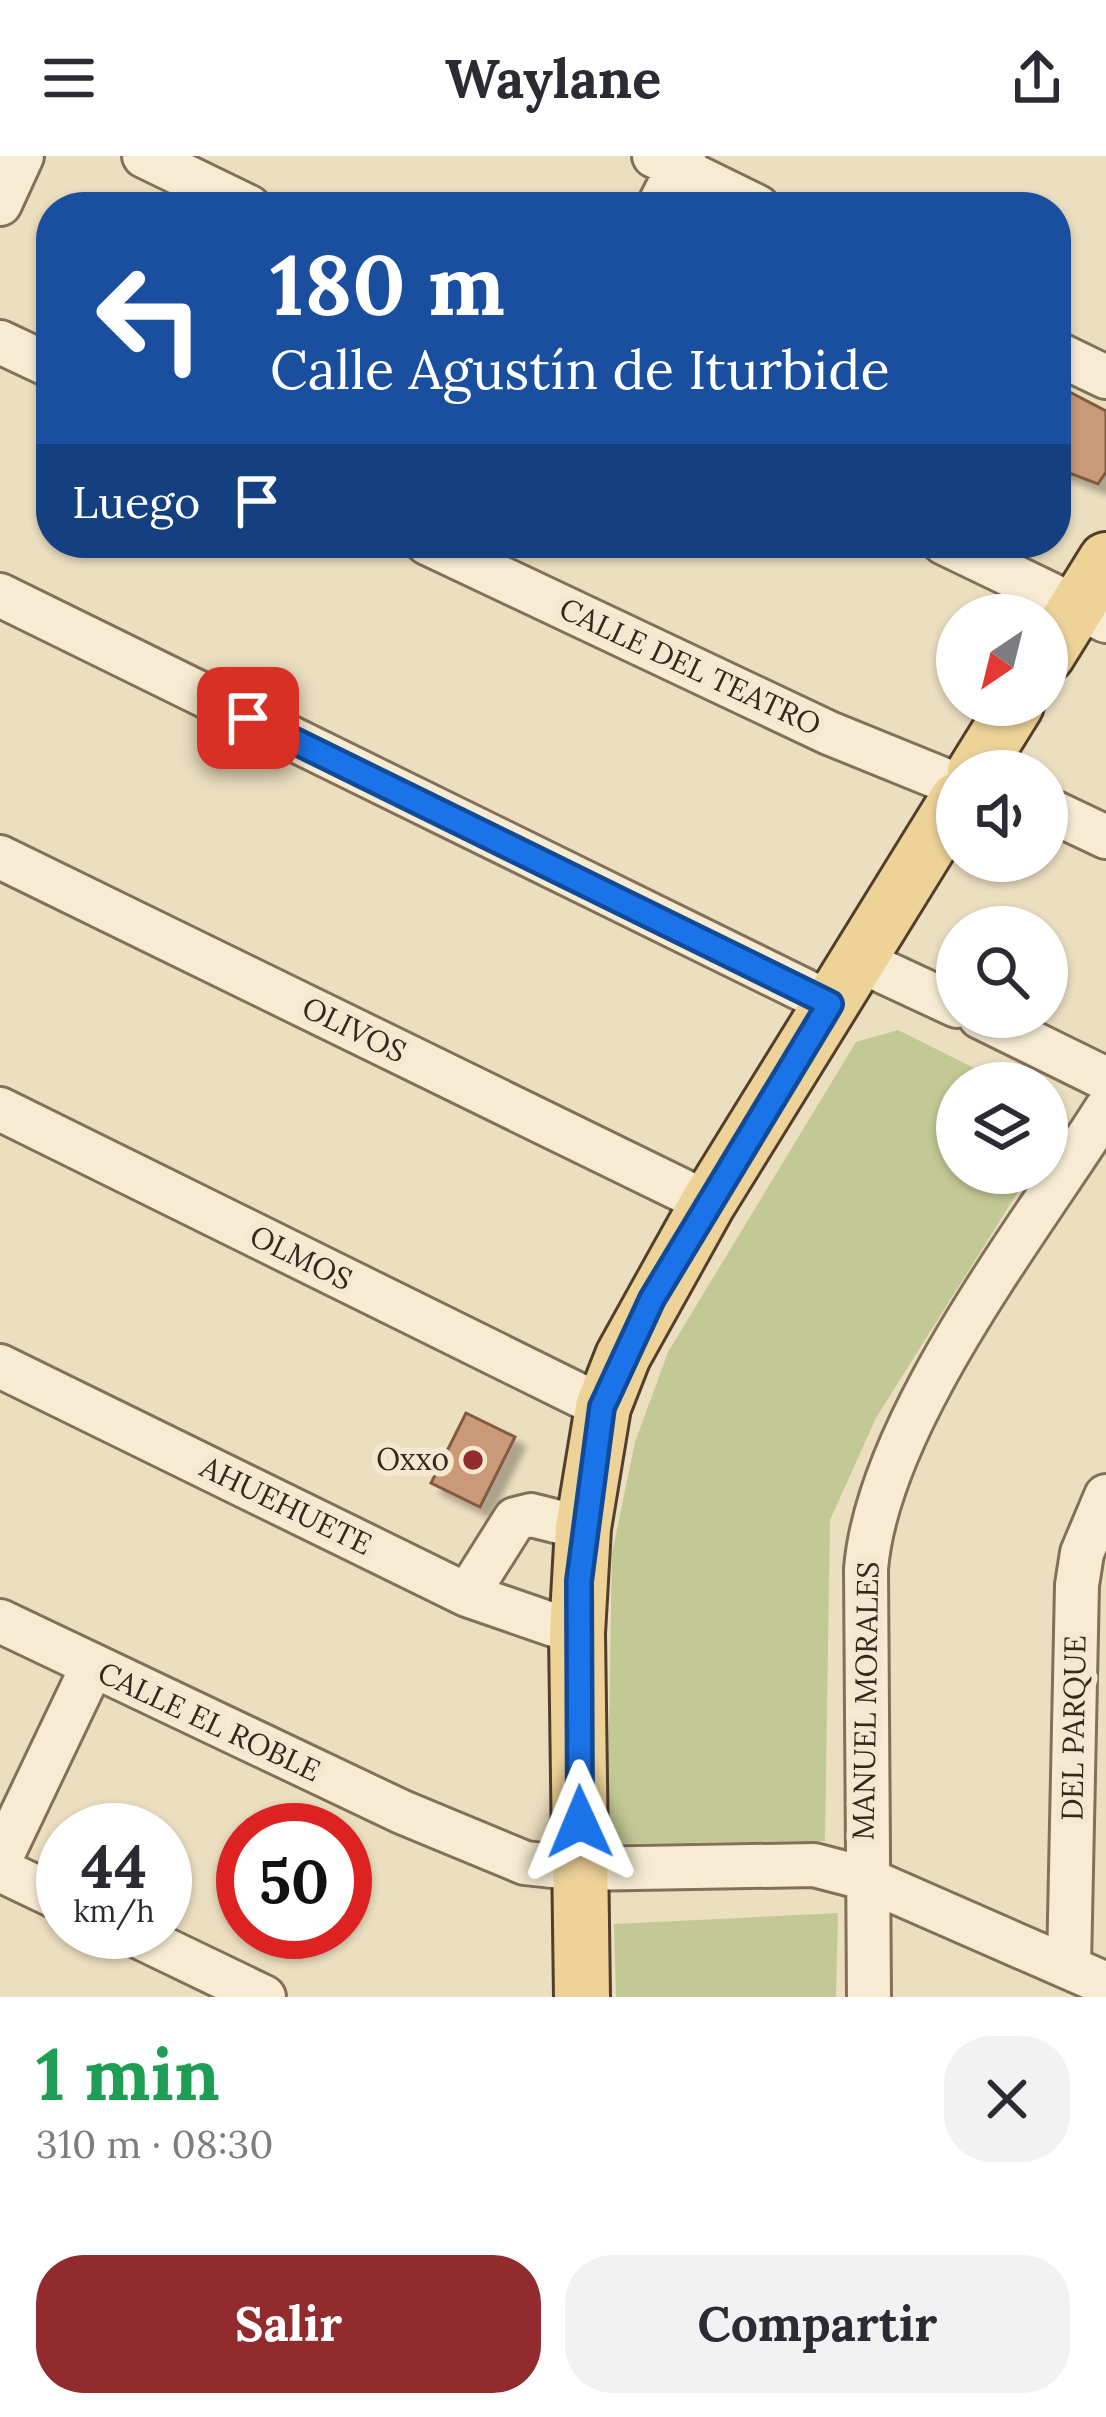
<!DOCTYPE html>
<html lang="es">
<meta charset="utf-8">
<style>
:root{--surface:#fff;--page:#f2f2f3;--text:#2b2b33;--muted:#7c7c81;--accent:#912b2d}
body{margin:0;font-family:Lora,serif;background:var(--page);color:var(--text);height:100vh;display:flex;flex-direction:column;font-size:45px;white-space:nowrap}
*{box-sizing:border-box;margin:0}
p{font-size:39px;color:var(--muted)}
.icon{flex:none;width:66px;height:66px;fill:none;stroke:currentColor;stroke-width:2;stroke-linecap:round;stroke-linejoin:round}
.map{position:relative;height:1841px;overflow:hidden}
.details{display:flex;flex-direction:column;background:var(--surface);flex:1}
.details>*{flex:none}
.guide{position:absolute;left:36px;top:36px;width:1035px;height:366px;border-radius:48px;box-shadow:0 3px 9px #0004;background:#1a4fa0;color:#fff;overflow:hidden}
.needle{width:78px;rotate:215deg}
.tools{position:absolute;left:936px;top:438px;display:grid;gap:24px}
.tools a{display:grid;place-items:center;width:132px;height:132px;border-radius:50%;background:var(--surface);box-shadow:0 3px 9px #0004;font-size:60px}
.speed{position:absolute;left:36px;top:1647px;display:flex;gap:24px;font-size:60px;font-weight:700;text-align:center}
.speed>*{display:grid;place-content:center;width:156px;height:156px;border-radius:50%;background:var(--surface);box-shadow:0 3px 9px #0004;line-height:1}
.speed small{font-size:30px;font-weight:400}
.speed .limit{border:18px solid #d22;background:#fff;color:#111}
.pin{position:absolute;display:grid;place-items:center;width:102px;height:102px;color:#fff;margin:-51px;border-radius:24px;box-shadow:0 6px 18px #0006}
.me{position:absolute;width:132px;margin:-66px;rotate:359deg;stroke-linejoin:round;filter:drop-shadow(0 0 9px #0008)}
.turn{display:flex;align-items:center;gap:42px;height:252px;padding:0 36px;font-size:54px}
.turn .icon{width:156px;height:156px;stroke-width:2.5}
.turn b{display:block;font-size:84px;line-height:102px}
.then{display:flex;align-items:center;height:114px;padding:0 36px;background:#0003;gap:24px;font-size:45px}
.round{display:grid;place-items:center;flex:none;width:126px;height:126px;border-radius:48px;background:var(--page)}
.summary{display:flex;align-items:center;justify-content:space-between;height:204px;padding:0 36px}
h1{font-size:72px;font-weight:700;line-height:90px;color:#1e9e55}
.primary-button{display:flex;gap:24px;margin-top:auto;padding:24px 36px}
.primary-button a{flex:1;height:138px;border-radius:48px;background:var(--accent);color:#fff;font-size:48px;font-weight:700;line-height:138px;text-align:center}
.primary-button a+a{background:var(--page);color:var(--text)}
header{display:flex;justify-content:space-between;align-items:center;height:156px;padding:0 36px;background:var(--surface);font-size:54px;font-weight:700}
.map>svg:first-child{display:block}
</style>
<header><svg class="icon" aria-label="menu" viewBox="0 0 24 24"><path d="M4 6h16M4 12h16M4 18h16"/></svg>Waylane<svg class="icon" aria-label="share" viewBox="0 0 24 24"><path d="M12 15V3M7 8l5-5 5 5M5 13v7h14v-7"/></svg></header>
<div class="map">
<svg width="1106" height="1841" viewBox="0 0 1106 1841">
<defs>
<filter id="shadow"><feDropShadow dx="10" dy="10" stdDeviation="3" flood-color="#0004"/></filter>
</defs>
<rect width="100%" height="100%" fill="#ecdfc0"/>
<path fill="#c3c995" d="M898 874 1004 927H957V1017H1030L876 1262 830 1364 825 1685 607 1688 612 1397 635 1286 668 1196 856 886Z
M838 1757 836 1841H616L614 1768Z"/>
<path fill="#c99978" stroke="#825a40" stroke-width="3" filter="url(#shadow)" d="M1060 231 1106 255V316L1098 328 1056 312Z
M466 1257 515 1281 480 1351 431 1327Z"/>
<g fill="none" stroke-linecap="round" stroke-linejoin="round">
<g stroke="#847059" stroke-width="48">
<path id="minor" d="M144 0 249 51
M654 0 758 51
M0 48 22 0
M658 51 684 0
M0 186 51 210
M1056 197 1106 221
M427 387 829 577 957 629
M944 387 1106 465
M0 439 830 847
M1047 653 1106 681
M0 701 708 1047
M858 804 957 850
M980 861 1106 923
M0 953 603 1251
M0 1210 467 1439 577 1477
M467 1439 515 1363 531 1359 583 1372
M0 1465 402 1656 525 1707 581 1713 814 1709 864 1722 1106 1828
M0 1704 92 1511
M0 1714 63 1744
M129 1776 264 1841
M1069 1810 1077 1429 1082 1397 1106 1340
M869 1841 866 1413C878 1267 1026 1079 1106 953"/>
</g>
<g stroke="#523e2d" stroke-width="60">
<path id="major" d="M1047 499 1106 404
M975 615 1016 549
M582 1841 577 1477 583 1372 603 1251 623 1200 708 1047 957 644"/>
</g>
<use href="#minor" stroke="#f7ecd3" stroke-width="42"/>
<use href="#major" stroke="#eed399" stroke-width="54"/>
</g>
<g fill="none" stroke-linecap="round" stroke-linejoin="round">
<g stroke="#114b97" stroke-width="30">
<path id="route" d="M248 562 830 848 652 1143 602 1251 579 1425 580 1666"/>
</g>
<use href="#route" stroke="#1a73e8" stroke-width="21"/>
</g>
<circle fill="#912b2d" stroke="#f4e9d0" stroke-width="4.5" cx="473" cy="1304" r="12"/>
<g text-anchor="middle" stroke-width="12" stroke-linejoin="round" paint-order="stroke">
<g font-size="30" fill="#34281d" stroke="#f4e9d0">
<text transform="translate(690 511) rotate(25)" y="10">CALLE DEL TEATRO</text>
<text transform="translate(354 874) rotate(26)" y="10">OLIVOS</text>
<text transform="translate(301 1102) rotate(26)" y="10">OLMOS</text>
<text transform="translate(286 1350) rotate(26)" y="10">AHUEHUETE</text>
<text transform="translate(866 1545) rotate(-89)" y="10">MANUEL MORALES</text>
<text transform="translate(209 1566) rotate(25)" y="10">CALLE EL ROBLE</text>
<text transform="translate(1074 1572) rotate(-89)" y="10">DEL PARQUE</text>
</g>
<g font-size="30" fill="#34281d" stroke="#f4e9d0" text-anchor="end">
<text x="449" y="1314">Oxxo</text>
</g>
</g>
</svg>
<div class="tools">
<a><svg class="needle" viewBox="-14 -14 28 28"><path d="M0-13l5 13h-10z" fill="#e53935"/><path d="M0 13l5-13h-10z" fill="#7c7c81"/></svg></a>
<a><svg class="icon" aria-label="sound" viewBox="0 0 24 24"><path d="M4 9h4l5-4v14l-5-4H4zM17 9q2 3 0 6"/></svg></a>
<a><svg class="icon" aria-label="search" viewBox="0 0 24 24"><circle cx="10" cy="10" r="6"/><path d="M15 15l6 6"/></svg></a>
<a><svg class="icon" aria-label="layers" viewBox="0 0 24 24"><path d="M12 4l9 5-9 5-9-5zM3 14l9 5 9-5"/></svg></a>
</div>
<div class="speed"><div>44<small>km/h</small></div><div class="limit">50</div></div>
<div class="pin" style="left:248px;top:562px;background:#d93025"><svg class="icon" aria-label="arrive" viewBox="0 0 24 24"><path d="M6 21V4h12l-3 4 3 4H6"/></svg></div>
<svg class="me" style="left:580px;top:1666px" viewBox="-20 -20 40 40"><path d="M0-17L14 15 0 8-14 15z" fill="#1a73e8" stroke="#fff" stroke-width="4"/></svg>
<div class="guide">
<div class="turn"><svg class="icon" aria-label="left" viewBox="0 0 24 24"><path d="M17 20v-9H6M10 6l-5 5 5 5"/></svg><div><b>180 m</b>Calle Agustín de Iturbide</div></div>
<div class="then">Luego<svg class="icon" aria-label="arrive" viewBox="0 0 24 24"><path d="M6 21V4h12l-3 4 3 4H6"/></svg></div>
</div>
</div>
<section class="details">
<div class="summary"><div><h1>1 min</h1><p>310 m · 08:30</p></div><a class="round"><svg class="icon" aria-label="close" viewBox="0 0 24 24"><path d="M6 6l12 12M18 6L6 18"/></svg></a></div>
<div class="primary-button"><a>Salir</a><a>Compartir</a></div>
</section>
